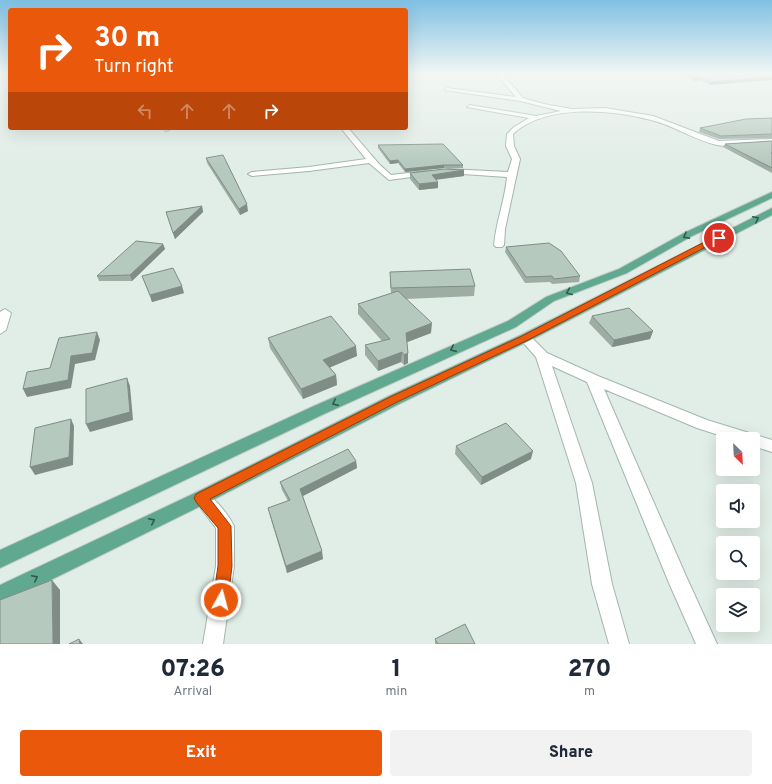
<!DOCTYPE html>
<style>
:root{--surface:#fff;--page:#f2f2f3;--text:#1f2937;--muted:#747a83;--accent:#ea580c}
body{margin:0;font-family:Overpass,sans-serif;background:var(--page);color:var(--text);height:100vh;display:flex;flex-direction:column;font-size:15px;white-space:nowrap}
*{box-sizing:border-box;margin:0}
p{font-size:13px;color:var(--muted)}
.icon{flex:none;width:22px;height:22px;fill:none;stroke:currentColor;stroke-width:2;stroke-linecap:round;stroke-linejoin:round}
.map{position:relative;height:644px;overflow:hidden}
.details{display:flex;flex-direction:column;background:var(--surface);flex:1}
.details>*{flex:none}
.banner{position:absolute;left:8px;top:8px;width:400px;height:122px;border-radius:4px;box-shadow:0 4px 16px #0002;background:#ea580c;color:#fff;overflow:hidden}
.needle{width:26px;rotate:156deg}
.tools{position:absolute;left:716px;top:432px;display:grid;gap:8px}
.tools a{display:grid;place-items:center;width:44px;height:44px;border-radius:4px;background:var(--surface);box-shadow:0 4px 16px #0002;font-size:20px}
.pin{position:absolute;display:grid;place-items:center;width:34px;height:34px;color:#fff;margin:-17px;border:2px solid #fff;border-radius:50%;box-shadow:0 1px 4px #0007}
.me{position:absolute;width:44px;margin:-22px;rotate:7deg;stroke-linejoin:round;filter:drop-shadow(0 0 3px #0008)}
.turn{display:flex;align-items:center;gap:14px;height:84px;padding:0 20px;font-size:18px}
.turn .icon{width:52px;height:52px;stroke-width:2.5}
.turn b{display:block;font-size:28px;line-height:34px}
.lanes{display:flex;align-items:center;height:38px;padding:0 20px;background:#0003;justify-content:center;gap:20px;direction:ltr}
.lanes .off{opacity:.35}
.eta{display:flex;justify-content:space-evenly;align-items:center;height:68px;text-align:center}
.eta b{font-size:24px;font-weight:800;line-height:28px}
.action{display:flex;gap:8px;margin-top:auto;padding:8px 20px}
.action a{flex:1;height:46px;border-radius:4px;background:var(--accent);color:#fff;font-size:16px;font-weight:800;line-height:46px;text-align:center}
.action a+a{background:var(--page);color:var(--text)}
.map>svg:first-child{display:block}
</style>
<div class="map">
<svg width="772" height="644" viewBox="0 0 772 644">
<rect width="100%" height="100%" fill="#e1ede7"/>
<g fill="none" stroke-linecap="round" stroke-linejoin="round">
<g stroke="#a3b6ae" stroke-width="2">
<path id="minor" d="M496 74H502L523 98 544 104 572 109 605 108 653 116 719 141 772 139V143C756 144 732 148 717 145 694 140 673 125 651 120 611 109 545 104 513 134L514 146 520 159 505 229 504 245 502 247H496L494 245C496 222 505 200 507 177L448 173 444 171 448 169 508 172 512 159 506 146 507 134 514 127 529 118 467 107 470 105 536 116 561 111 520 101 444 90 447 88 516 97Z
M163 128H172L166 131Z
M341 128H348L379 164 391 175 426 171 430 173 426 175 389 180 369 163 309 171 252 176 248 174 252 172 309 167 366 159Z
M5 309 11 313 6 330 0 334V312Z
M525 334 529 335 547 353 598 376 707 420 772 440V452L753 446V439H731L697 428 604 389 686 576 717 644H696L669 583 587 382 552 366 592 483 612 584 629 644H609L592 584 576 483 536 357 519 338Z
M201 491C213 495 228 514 234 526V566L223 644H203L216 566V528L193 498 195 493Z"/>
</g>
<g stroke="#c0cac6" stroke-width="2">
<path id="major" d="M772 192V198L692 236 627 273 554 301 516 327 324 414 0 568V550L314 406 508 321 546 297 619 269 686 232Z
M772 208V215L529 341 399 404 207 503 0 605V585L195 493 389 396 521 335Z"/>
</g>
<use href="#minor" fill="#fff" fill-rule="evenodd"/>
<use href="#major" fill="#60a890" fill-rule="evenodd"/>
</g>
<path fill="#9dada4" d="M678 74H771L710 85 700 80 694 81Z
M772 118V138L719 139 699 132 700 128Z
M772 141V173L723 147 725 144Z
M378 145 463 165V168H444L405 172 398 163 390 164 378 148Z
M206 158 248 211 240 215 207 163Z
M410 173 464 176 436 180 438 188 419 190 410 179Z
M202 206 203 212 175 239 166 212Z
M163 244 165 249 132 281H99L97 276Z
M506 247 580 276 579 282 552 284 550 282 525 283 505 252Z
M390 272 475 286 474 296 406 299 431 333 407 342 408 363 404 365 401 362 378 371 365 355V345L382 341 358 314V304L391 293 390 282Z
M142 276 184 293 152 302Z
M592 316 653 331 650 339 612 347 589 323Z
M268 338 357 356 330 367 336 375 337 385 303 399 270 348Z
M456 446 531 459 481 485 455 454Z
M356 461 357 468 303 496 323 559 287 573 270 516 268 508 288 501 282 490 280 482Z
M435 639 475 644H435Z"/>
<path fill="#7f8d86" d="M700 77V80L694 81 695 78Z
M772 77V80L710 85 711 82Z
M398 160V163L390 164V161Z
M444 165V168L405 172V169Z
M464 170V176L432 180V175Z
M438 182V188L419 190V184Z
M247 204 248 211 240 215 239 209Z
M202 206 203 212 175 239 173 233Z
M163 244 165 249 132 281 130 275Z
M182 286 184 293 152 302 150 295Z
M432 323 431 333 405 343 406 333Z
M653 331 650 339 612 347 614 340Z
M97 332 100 340 95 360 75 364 71 388 27 397 23 389Z
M356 346 357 356 324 370 323 360Z
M402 352 401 362 378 371V361Z
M408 353V363L404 365V355Z
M336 375 337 385 303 399 301 389Z
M127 378 130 386 133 420 90 432 86 424Z
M71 419 74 426 73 465 35 475 30 467Z
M533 451 531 459 481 485 482 477Z
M356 461 357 468 301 497 300 489Z
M322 551 323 559 287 573 286 566Z
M52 580 60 590V644H53Z
M79 639 83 644H80Z"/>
<path fill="#b6c9bf" stroke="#7f8d86" d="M686 74H772V77L711 82 700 77 695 78Z
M772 118V134L721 136 700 128 746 119Z
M772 141V153H771H772V168L725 144Z
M443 144 463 165H444L405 169 398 160 390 161 378 145Z
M223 155 247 204 239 209 206 158Z
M444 169 464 170 432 175 438 182 419 184 410 173Z
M202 206 173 233 166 212Z
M136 241 163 244 130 275 97 276Z
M549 243 561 251 580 276 554 279 552 276 526 277 506 247Z
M173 268 182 286 150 295 142 276Z
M470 269 475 286 391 288 390 272Z
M398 291 432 323 406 333 408 353 404 355 402 352 378 361 365 345 390 339 358 304Z
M629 308 653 331 614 340 592 316Z
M331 316 356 346 323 360 336 375 301 389 268 338Z
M97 332 92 353 71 356 68 380 23 389 27 372 50 368 59 338Z
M127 378 130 412 86 424V389Z
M71 419 69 457 30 467 35 428Z
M506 423 533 451 482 477 456 446Z
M348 449 356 461 300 489 322 551 286 566 268 508 290 500 280 482Z
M52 580 53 644H0V600Z
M465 624 475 644H438L435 639Z
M79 639 80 644H69Z"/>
<defs><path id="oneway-chevron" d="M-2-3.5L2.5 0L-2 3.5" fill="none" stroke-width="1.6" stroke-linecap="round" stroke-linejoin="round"/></defs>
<g stroke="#2f5a4c">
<use href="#oneway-chevron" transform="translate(756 219) rotate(-27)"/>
<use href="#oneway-chevron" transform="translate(686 236) rotate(152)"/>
<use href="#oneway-chevron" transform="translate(569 292) rotate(159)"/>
<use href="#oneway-chevron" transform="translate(453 349) rotate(156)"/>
<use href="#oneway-chevron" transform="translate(335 403) rotate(156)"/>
<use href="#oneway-chevron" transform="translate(152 521) rotate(-26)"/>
<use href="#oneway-chevron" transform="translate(35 578) rotate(-26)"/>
</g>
<linearGradient id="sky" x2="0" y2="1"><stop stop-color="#7fc0e2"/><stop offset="0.45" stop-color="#f2f7f4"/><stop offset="1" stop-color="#f2f7f4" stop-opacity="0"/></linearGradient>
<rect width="772" height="164" fill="url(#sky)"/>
<path fill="#ea580c" stroke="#983908" d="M716 236 723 238 528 340 397 402 210 499 231 526 232 566 228 600 226 605 221 608 216 605 213 600 218 566V528L196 502 194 498 196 494 390 397 522 336Z"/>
</svg>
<div class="tools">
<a><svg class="needle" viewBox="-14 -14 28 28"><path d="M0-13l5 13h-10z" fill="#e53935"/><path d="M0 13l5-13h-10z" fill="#747a83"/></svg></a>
<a><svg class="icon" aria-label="sound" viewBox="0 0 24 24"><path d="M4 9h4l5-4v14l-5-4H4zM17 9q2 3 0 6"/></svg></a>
<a><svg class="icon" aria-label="search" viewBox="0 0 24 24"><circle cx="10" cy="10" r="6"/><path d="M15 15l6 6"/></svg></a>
<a><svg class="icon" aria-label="layers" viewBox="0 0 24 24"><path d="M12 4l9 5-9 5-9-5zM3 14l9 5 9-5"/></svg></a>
</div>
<div class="pin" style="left:719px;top:238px;background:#d93025"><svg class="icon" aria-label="arrive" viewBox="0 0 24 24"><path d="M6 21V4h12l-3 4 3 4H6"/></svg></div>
<svg class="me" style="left:221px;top:600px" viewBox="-20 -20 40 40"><circle r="17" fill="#ea580c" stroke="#fff" stroke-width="3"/><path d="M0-11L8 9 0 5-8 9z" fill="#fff"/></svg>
<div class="banner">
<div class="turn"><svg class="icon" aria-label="right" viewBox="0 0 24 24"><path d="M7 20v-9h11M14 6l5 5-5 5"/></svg><div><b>30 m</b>Turn right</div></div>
<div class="lanes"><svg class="icon off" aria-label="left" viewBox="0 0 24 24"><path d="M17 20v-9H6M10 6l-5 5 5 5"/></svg><svg class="icon off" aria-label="ahead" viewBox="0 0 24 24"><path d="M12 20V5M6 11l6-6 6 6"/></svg><svg class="icon off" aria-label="ahead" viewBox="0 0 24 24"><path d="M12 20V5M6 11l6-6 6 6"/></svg><svg class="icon" aria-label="right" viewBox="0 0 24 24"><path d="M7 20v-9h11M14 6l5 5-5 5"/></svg></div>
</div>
</div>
<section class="details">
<div class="eta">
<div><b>07:26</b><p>Arrival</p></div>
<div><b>1</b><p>min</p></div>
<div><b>270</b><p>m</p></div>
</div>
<div class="action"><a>Exit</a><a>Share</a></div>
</section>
